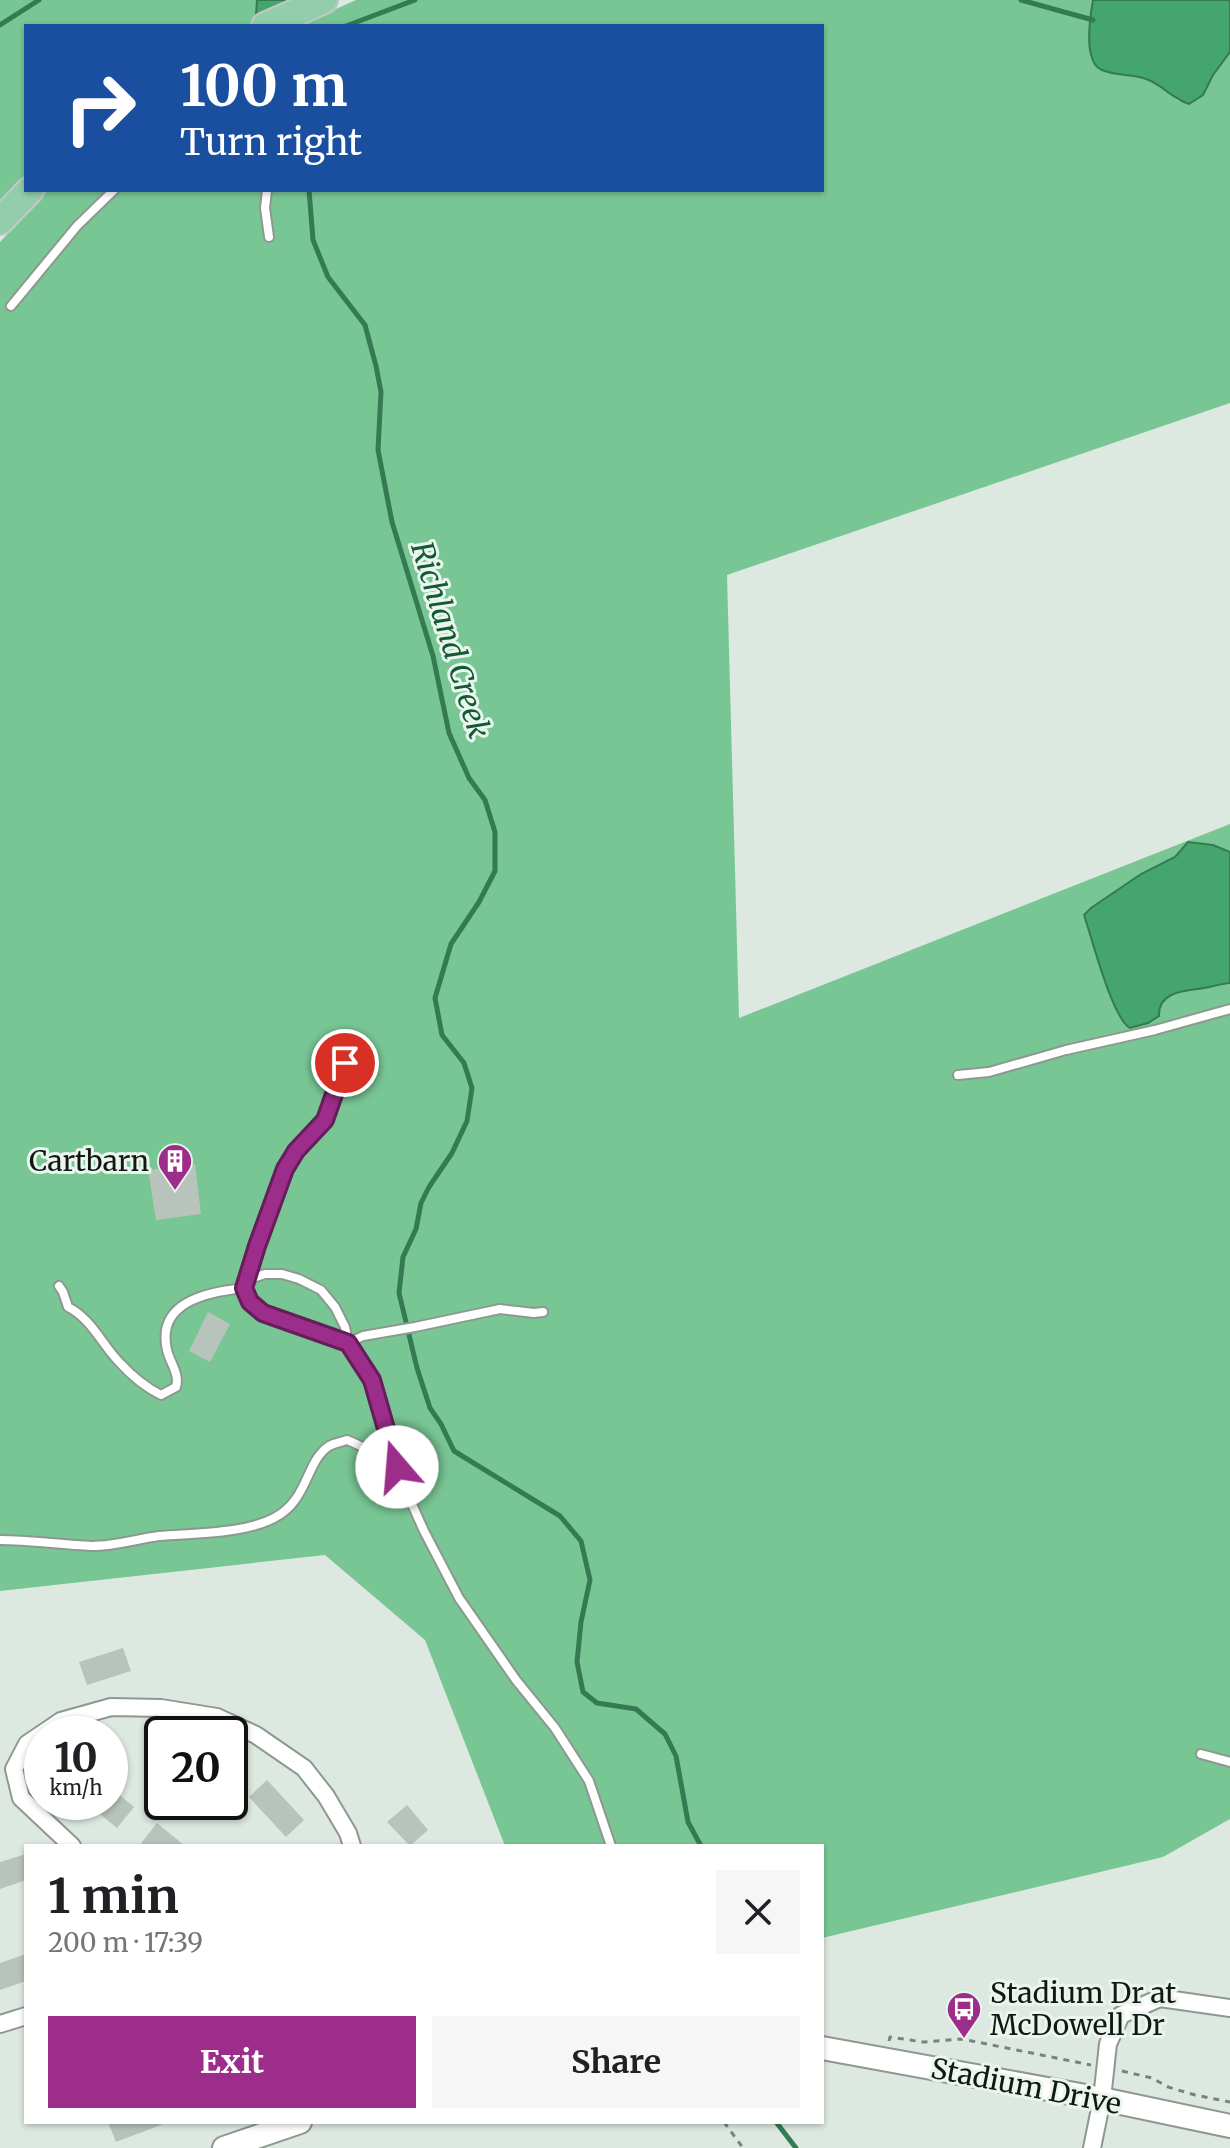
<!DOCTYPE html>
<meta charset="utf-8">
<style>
:root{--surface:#fff;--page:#f6f6f6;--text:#202124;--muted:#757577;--accent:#9d2d8b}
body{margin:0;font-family:Merriweather,serif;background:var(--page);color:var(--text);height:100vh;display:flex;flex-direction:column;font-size:30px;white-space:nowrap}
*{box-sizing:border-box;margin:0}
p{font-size:26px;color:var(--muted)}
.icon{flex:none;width:44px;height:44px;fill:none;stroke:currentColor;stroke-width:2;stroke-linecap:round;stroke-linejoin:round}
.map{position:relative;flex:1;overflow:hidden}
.sheet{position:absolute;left:24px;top:1844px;width:800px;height:280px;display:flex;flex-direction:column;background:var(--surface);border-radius:0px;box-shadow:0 2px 6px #0004}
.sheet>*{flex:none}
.guide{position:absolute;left:24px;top:24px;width:800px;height:168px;border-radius:0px;box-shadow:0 2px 6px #0004;background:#1a4fa0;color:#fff;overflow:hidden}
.speed{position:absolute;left:24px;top:1716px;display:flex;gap:16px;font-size:40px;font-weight:700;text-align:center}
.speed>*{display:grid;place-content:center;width:104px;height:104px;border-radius:50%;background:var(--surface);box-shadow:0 2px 6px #0004;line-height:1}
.speed small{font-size:20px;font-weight:400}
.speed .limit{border:4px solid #111;border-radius:12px;background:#fff;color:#111}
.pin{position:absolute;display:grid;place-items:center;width:68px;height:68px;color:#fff;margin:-34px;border:4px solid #fff;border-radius:50%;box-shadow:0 2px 8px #0007}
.me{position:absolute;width:88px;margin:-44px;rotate:342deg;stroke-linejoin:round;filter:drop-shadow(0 0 6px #0008)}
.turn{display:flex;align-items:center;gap:28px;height:168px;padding:0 24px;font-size:36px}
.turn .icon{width:104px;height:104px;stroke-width:2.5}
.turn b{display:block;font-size:56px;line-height:68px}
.round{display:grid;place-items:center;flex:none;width:84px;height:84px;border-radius:0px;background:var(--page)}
.head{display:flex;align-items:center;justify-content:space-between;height:136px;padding:0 24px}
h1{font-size:48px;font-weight:700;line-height:60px}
.primary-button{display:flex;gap:16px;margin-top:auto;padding:16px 24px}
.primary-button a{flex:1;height:92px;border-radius:0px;background:var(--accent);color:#fff;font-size:32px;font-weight:700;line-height:92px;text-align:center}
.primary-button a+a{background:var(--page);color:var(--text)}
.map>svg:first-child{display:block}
</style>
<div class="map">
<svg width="1230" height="2148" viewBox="0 0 1230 2148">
<rect width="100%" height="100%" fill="#dde9e0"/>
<path fill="#79c695" d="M0 0H257V16L285 2V0H304L249 26H26V177L0 203Z
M356 0H1093C1091 14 1085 51 1093 63 1103 77 1132 73 1147 79 1159 84 1169 92 1178 101L1203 95 1213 75 1230 52V403L727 575 739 1018 1230 824V1819L1163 1857 822 1938V1846H505L425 1640 325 1555 0 1591V242L48 190H822V26H298Z"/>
<path fill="#44a66d" stroke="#357b52" stroke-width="2" d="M257 0H285L286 2 256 16Z
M1093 0H1230V52L1213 75 1203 95 1189 104C1172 99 1162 84 1146 79 1132 74 1116 76 1102 70 1083 63 1090 17 1093 0Z
M1188 842 1213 845 1230 852V983C1219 984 1208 988 1197 989 1180 991 1158 994 1159 1016L1148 1023 1130 1028C1112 1018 1092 938 1084 915L1091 908 1141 874 1175 857Z"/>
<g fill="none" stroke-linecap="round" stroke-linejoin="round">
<path stroke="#357b52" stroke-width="5" d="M1021 0 1093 20
M0 25 39 0
M346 26 415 0
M309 190 313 240 328 277 365 325 376 366 381 392 378 450 392 522 433 656 449 733 469 778 485 800 495 832V871L479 902 451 944 435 998 442 1035 464 1063 472 1088 467 1121 452 1153 429 1187 421 1203 416 1229 403 1257 399 1293 417 1368 430 1408 441 1424 454 1451 560 1516 581 1541 590 1580 581 1622 577 1662 583 1692 597 1703 636 1709 665 1734 676 1756 688 1822 701 1846
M776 2122 796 2148"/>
</g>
<path fill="#b7c3bb" d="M195 1164 201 1214 156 1220 148 1170Z
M208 1312 230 1324 210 1362 189 1351Z
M123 1648 131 1671 87 1685 79 1662Z
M230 1752 247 1763 230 1789Z
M267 1780 304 1820 286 1837 249 1797Z
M110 1787 134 1807 117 1828 85 1802H110Z
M407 1805 428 1830 410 1846 387 1822Z
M157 1823 185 1846H139Z
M26 1854V1880L0 1889V1862Z
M26 1954V1981L0 1990V1963Z
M108 2122H166V2123L116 2142Z"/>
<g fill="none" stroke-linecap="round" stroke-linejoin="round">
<g stroke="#8d9890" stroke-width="12">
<path id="lane" d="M267 190 265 208 269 237
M11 306 77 226 114 190
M958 1075 989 1072 1066 1050 1155 1030 1230 1009
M59 1286 63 1292 68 1307C92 1319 102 1345 120 1363 131 1375 147 1388 161 1395L176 1387C180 1374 170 1363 167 1350 156 1302 207 1292 244 1288L257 1246 285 1169 296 1151 316 1132 325 1120 337 1091 352 1041
M543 1312 534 1313 500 1309 415 1327 363 1336 348 1343 263 1313 250 1302 244 1288 253 1278 265 1274H282L299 1279 321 1290 335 1307 345 1327 348 1343 372 1380 402 1482 424 1531 459 1598 516 1680 555 1728 589 1781 611 1846
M0 1540C31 1540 61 1545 92 1546 115 1546 137 1539 159 1536 193 1533 244 1534 274 1518 309 1500 305 1462 329 1446 334 1443 341 1442 347 1440 363 1446 374 1456 392 1451
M1201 1754 1230 1762"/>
</g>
<g stroke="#8d9890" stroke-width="20">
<path id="street" d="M72 1846 21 1798 14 1769 27 1744 61 1721 111 1707 161 1708 217 1717 256 1735 304 1768 326 1796 348 1833 352 1846
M0 2024 26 2016
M1092 2148 1102 2099 1108 2044 1121 2015 1160 1998 1230 2008"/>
</g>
<g stroke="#8d9890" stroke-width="26">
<path id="secondary" d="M822 2048 1102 2099 1230 2126
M224 2148 300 2122"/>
</g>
<g stroke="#c6c7c7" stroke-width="30">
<path id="primary" d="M265 26 324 0
M0 221 30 190"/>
</g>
<path stroke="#7a827c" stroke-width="3" stroke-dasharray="6 6" stroke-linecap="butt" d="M889 2041 890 2037 923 2042 962 2039 1091 2065
M1122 2071 1152 2078 1168 2087 1195 2095 1230 2102
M724 2122 743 2148"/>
<use href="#lane" stroke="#fff" stroke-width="8"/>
<use href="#street" stroke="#fff" stroke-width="16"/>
<use href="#secondary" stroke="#fff" stroke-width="22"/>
<use href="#primary" stroke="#93ceac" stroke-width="26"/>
</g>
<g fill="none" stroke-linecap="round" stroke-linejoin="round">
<g stroke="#661d5a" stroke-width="20">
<path id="route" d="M345 1063 325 1120 296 1151 285 1169 257 1246 244 1288 250 1302 263 1313 348 1343 372 1380 397 1467"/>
</g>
<use href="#route" stroke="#9d2d8b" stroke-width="14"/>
</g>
<defs>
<g id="building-pin" transform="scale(1.8)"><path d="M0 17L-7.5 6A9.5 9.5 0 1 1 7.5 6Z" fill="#9d2d8b" stroke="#eaf6ed"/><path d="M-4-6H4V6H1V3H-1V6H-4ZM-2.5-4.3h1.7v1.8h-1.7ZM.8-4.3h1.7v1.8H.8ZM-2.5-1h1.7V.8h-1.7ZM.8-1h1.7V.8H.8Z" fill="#fff"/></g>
<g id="bus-pin" transform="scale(1.8)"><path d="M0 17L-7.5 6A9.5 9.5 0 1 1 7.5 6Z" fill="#9d2d8b" stroke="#eaf6ed"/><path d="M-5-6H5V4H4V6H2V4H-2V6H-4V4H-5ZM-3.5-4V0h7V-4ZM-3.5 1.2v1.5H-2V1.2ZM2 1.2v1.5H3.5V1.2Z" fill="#fff"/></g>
</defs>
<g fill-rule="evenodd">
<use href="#building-pin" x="175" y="1161"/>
<use href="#bus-pin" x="964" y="2009"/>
</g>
<g text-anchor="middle" stroke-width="6" stroke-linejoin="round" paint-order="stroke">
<g font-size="28" fill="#131714" stroke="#eaf6ed" text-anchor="end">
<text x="149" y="1171">Cartbarn</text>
<text x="990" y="2003" text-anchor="start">Stadium Dr at<tspan x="990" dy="32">McDowell Dr</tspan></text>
</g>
<g font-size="28" fill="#131714" stroke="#eaf6ed">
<text transform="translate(1026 2086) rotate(11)" y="10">Stadium Drive</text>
</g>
<g font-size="30" font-style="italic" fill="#115a34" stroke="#eaf6ed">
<text transform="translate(450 640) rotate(73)" y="10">Richland Creek</text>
</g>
</g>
</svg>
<div class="speed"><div>10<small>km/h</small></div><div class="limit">20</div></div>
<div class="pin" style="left:345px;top:1063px;background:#d93025"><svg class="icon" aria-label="arrive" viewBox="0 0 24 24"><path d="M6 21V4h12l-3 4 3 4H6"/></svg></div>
<svg class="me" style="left:397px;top:1467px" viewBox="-20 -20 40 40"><circle r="19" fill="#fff"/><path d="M0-13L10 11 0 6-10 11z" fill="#9d2d8b"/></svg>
<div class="guide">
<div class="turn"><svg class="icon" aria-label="right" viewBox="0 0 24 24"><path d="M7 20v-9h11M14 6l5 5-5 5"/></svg><div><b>100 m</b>Turn right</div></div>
</div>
<section class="sheet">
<div class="head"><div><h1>1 min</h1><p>200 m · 17:39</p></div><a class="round"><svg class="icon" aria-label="close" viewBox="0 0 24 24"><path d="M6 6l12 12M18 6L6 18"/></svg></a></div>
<div class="primary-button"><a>Exit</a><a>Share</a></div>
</section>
</div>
